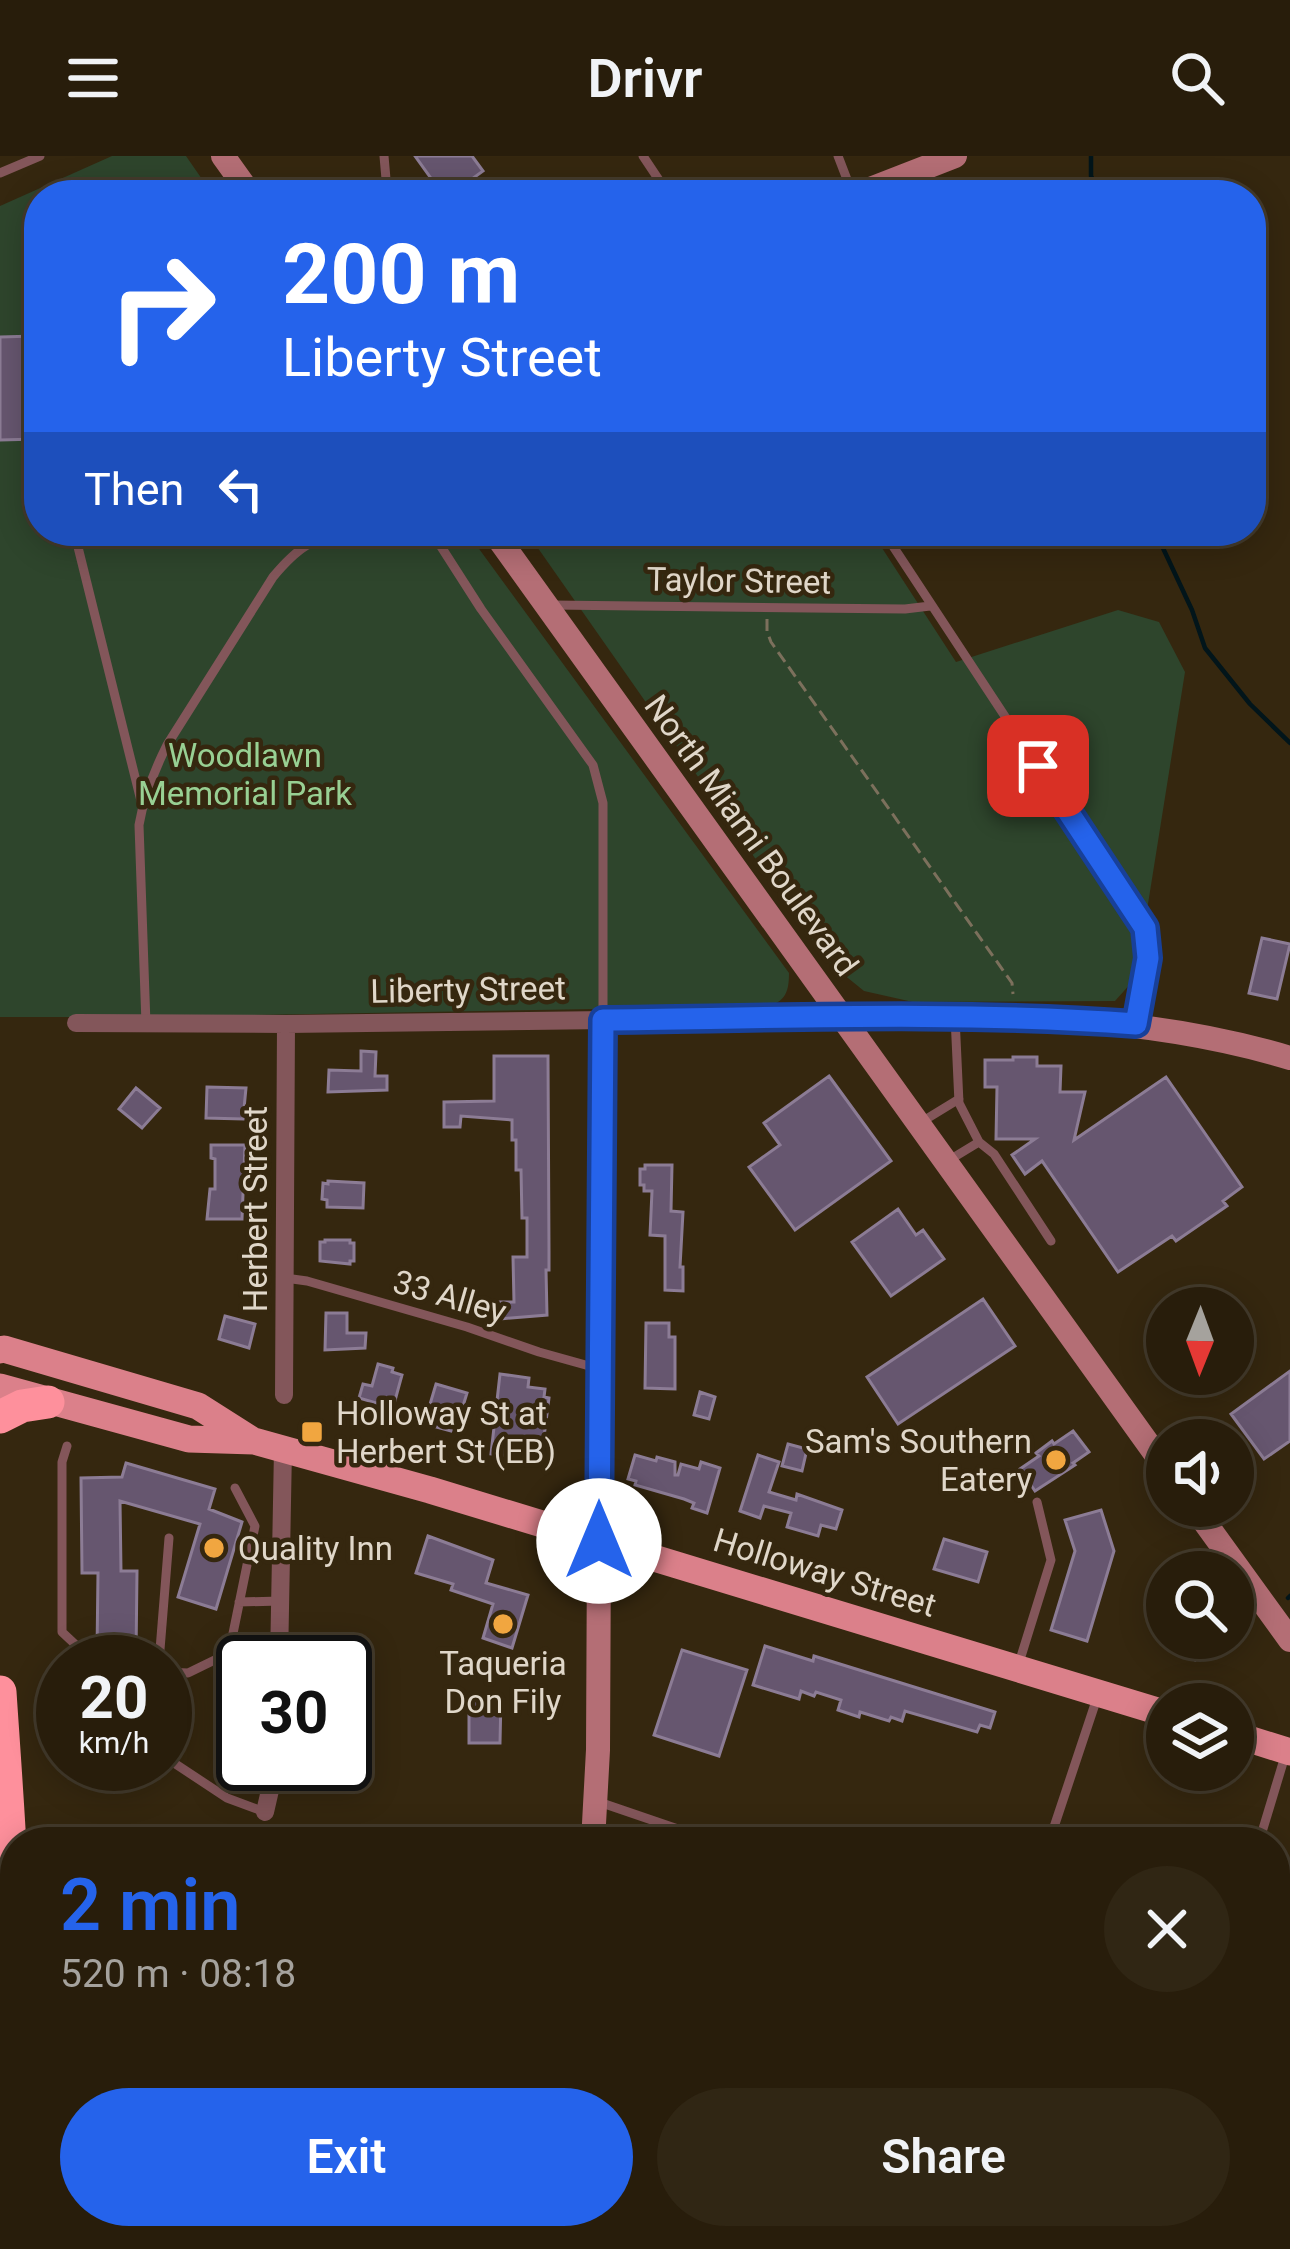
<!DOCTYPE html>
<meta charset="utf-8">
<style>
:root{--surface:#281d0b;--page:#302614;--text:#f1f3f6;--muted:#a5a29d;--line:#443b2c;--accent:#2563eb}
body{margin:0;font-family:Roboto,sans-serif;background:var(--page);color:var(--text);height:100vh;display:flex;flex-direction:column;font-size:45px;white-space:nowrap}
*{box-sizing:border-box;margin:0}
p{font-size:39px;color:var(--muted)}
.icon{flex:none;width:66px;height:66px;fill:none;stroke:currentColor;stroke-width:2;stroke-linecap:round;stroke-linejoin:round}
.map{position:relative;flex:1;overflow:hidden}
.drawer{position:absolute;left:0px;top:1671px;width:1290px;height:423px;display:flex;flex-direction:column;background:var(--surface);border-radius:48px 48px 0 0;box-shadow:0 6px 30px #0003,0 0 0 3px var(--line)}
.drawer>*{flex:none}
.hud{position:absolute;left:24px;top:24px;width:1242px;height:366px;border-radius:48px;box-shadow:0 6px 30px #0003,0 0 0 3px var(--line);background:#2563eb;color:#fff;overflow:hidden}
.needle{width:78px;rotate:181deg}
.fabs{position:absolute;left:1146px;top:1131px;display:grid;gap:24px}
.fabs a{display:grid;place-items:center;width:108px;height:108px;border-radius:50%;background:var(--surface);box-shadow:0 6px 30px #0003,0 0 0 3px var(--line);font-size:60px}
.speed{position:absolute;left:36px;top:1479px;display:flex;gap:24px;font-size:60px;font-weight:700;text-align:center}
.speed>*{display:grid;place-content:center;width:156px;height:156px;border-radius:50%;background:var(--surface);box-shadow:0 6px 30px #0003,0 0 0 3px var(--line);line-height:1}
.speed small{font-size:30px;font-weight:400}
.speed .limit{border:6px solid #111;border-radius:18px;background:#fff;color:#111}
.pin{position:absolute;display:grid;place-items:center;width:102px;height:102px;color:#fff;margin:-51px;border-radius:24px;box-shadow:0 6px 18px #0006}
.me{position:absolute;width:132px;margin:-66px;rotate:0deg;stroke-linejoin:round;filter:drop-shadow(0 0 9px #0008)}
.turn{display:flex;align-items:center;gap:42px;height:252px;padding:0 60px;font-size:54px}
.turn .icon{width:156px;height:156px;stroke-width:2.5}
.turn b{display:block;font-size:84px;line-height:102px}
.then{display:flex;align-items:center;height:114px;padding:0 60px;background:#0003;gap:24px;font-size:45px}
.round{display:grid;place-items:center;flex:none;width:126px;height:126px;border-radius:63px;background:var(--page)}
.overview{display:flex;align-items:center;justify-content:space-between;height:204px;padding:0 60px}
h1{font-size:72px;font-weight:600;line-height:90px;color:var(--accent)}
.button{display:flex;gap:24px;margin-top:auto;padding:24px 60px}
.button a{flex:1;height:138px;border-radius:72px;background:var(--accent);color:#fff;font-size:48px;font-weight:600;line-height:138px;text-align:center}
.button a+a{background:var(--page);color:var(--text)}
header{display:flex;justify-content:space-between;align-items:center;height:156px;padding:0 60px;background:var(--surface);font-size:54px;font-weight:600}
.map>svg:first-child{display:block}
</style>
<header><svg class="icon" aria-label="menu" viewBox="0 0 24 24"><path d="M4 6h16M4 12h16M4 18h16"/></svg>Drivr<svg class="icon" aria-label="search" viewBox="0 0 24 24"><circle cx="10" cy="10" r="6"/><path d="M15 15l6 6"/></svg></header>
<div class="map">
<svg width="1290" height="2093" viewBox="0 0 1290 2093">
<rect width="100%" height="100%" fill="#35270f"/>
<path fill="#2e452c" d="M112 0H186L213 39H39V375H466L789 817C789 835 786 846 767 850L141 861H0V50Z
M526 375H871L956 506 1118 454 1159 466 1185 516 1148 748 1132 826 1115 845 913 846 864 835 827 805Z"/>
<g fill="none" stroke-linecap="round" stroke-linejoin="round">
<path stroke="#02151a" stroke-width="4.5" d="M1091 0V20L1101 39
M1155 375 1192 454 1205 492 1250 548 1290 587
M1288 1442 1290 1440
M65 2093 66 2079"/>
</g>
<path fill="#66566f" stroke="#8c7c95" stroke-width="3" d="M415 0H472L483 15 450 39H443Z
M34 180 36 283 0 284V181Z
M1262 782 1290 788 1277 843 1249 837Z
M361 895 376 896 375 920H387V934L328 936 329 914 361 915Z
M494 900H548L549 1095V1114H546L547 1159 499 1163V1146H514L513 1101H527V1062H522L521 1014H516V984H512V964L461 960 460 971H444V946L494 945Z
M1013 901H1037V910H1061L1060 936H1085L1074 984 1166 921 1242 1031 1223 1045 1227 1050 1176 1085 1172 1080 1118 1116 1042 1005 1025 1018 1012 999 1035 983H996L997 931H985V904H1013Z
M829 920 891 1005 795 1074 749 1011 780 989 764 967Z
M207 931 246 932 243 963 206 962Z
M136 932 160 952 142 972 119 953Z
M211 989H245L242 1063H207L210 1033H215V1003L211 1002Z
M645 1009H672L671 1055 683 1056 680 1111H683V1135L665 1134V1080L650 1079 652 1035H644V1029H640V1013H645Z
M328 1025 364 1027 363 1052 327 1051V1044L322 1043 323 1027 328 1028Z
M898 1053 916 1079 923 1074 944 1103 891 1140 852 1086Z
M325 1084H350V1087H354V1105H350V1108L320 1105V1086H325Z
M983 1143 1015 1190 898 1268 867 1221Z
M326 1157H347V1177H366L365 1192 325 1194Z
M225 1160 255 1168 249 1192 219 1183Z
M646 1167H669V1181H675V1233L645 1232Z
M378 1208 393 1212 392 1216 402 1219 393 1252 359 1242 363 1228 372 1230Z
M1290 1215V1285L1264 1303 1231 1258Z
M500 1218 529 1222 528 1231 545 1233 544 1241 549 1242 543 1289 540 1288 538 1297 519 1295 518 1301 491 1298Z
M436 1228 467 1237 456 1273H452L451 1275 429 1269 430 1267 425 1265Z
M700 1236 715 1241 709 1263 694 1259Z
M1073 1275 1089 1296 1073 1307 1075 1309 1035 1335 1020 1313 1039 1300 1036 1297 1052 1285 1054 1288Z
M788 1288 807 1293 802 1315 782 1310Z
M635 1299 656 1305 657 1301 675 1306V1319H678L681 1308 699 1313 701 1306 720 1312 707 1357 692 1352 694 1347 684 1343 635 1329 636 1325 628 1323Z
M758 1299 779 1306 769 1336 796 1344 797 1338 842 1354 836 1373 821 1369 818 1380 787 1371 791 1357 764 1350 760 1362 740 1355Z
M126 1307 215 1333 209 1353 242 1366 216 1453 178 1441 200 1368 120 1345 121 1415H137L136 1501H101L97 1497 98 1417H82L81 1322 122 1321Z
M1101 1354 1114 1395 1087 1485 1051 1474 1075 1395 1065 1364Z
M428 1380 493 1404 486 1427 528 1439 512 1492 483 1482 493 1448 451 1434 453 1428 416 1417Z
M944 1383 987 1396 978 1426 934 1413Z
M1164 1482H1211L1195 1504Z
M765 1490 813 1505 814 1500 995 1556 990 1572 980 1569 977 1576 905 1555 902 1565 891 1561 889 1565 860 1556 859 1561 838 1554 841 1544 816 1536 814 1540 801 1535 799 1543 753 1529Z
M682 1494 747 1514 719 1600 654 1579Z
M469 1540 501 1541 500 1587H469Z
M1275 1891 1290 1916V2072L1281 2078 1275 2067Z
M150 2079H324L321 2093H146Z
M547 2079H580L576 2093H543Z
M793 2079H850L829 2093H802Z
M1106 2079H1141L1167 2093H1099Z"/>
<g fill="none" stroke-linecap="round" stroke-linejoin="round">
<path stroke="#7c705c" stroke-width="3" stroke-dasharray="12 6" stroke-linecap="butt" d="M767 463V475L771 486 1012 827 1013 838"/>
<path stroke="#83565a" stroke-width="9" d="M384 0 386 23 395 39
M643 0 669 39
M838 0 853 39
M0 17 40 0
M74 375 142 649
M410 375 473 383 493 378
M431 375 481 453 593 609 603 647V864
M883 375 1145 773 1147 802 1136 866
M552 449 905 453 930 450
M955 861 959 947 979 986 994 998 1051 1085
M146 868 139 669C144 640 154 615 167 589L273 421C298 391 312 382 351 375
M923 965 959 943
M951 1003 979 986
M285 1122 307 1125 467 1171 539 1196 600 1213
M67 1290 62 1306V1476L94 1506
M239 1446 280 1445
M159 1506 169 1382
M1019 1507 1051 1404 1037 1346
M165 1516 188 1517 229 1497 255 1370 235 1332
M165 1601 227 1642 265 1656
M596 1645 716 1686
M1049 1686 1097 1542
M1259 1686 1285 1600
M1275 1876 1287 1880 1290 1885
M1264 2093 1267 2079"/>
<path stroke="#83565a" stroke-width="18" d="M76 867 286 868 842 861
M284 1239 286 868
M599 1385 603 864
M279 1506 283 1293
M265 1656 276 1608
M1220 2079 1242 2093
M928 2093 947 2079"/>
<path stroke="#b46e75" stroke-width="24" d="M223 0 251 39
M855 39 955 0
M493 375 1167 1314
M842 861C993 858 1144 858 1290 902
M1193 1350 1290 1484
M593 1686 598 1594 599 1385
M495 2093 499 2079"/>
<path stroke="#db808a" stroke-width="27" d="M0 1194 4 1193 198 1250 250 1283
M0 1231 189 1283 254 1285 430 1334 1167 1558
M1233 1578 1290 1596"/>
<path stroke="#fe909c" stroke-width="33" d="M0 1261 22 1250 48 1246
M0 1536C6 1626 13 1715 14 1805 16 1901 12 1997 9 2093"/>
</g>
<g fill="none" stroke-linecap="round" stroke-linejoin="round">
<g stroke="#184099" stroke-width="30">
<path id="route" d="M599 1385 603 864C781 862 959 855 1136 868L1148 802 1145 772 1038 610"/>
</g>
<use href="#route" stroke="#2563eb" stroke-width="21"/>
</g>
<g fill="#f1a640" stroke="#35270f" stroke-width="4.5">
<rect x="300" y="1264" width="24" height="24" rx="6"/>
<circle cx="1056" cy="1304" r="12"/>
<circle cx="214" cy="1392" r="12"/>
<circle cx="503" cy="1468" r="12"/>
</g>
<g text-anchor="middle" stroke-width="9" stroke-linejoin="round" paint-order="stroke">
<g font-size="33" fill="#e0d7c9" stroke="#35270f">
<text transform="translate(739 424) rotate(1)" y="12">Taylor Street</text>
<text transform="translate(752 679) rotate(54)" y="12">North Miami Boulevard</text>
<text transform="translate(468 833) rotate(-1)" y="12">Liberty Street</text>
<text transform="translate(255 1053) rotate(-90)" y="12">Herbert Street</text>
<text transform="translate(450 1140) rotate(16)" y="12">33 Alley</text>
<text transform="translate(825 1416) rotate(17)" y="12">Holloway Street</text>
</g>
<g font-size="33" fill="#98d093" stroke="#35270f">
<text x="245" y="611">Woodlawn<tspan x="245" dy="38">Memorial Park</tspan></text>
</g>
<g font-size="33" fill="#e0d7c9" stroke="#35270f" text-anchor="start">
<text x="336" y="1269">Holloway St at<tspan x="336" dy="38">Herbert St (EB)</tspan></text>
<text x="1032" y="1297" text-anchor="end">Sam's Southern<tspan x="1032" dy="38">Eatery</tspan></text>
<text x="238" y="1404">Quality Inn</text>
<text x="503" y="1519" text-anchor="middle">Taqueria<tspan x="503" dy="38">Don Fily</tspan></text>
</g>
</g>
</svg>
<div class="fabs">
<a><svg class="needle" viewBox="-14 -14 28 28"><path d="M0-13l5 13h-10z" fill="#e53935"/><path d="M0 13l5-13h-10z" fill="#a5a29d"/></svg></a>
<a><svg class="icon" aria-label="sound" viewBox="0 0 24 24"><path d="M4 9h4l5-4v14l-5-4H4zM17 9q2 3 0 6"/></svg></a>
<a><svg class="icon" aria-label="search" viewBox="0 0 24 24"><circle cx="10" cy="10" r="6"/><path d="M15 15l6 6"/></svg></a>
<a><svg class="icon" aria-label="layers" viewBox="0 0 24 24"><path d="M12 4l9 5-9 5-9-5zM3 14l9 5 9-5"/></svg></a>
</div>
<div class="speed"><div>20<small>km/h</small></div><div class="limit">30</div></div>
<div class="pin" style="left:1038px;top:610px;background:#d93025"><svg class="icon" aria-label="arrive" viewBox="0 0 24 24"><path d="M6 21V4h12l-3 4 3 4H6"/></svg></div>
<svg class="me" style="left:599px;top:1385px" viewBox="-20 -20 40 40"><circle r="19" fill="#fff"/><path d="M0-13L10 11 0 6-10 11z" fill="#2563eb"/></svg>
<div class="hud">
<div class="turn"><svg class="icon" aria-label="right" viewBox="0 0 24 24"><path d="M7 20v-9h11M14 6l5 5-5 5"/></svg><div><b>200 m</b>Liberty Street</div></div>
<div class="then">Then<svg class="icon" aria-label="left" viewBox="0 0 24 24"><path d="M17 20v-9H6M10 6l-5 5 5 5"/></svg></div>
</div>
<section class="drawer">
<div class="overview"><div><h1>2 min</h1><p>520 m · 08:18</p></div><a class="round"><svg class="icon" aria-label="close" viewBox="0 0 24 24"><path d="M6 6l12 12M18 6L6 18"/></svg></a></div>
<div class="button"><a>Exit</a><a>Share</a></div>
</section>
</div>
